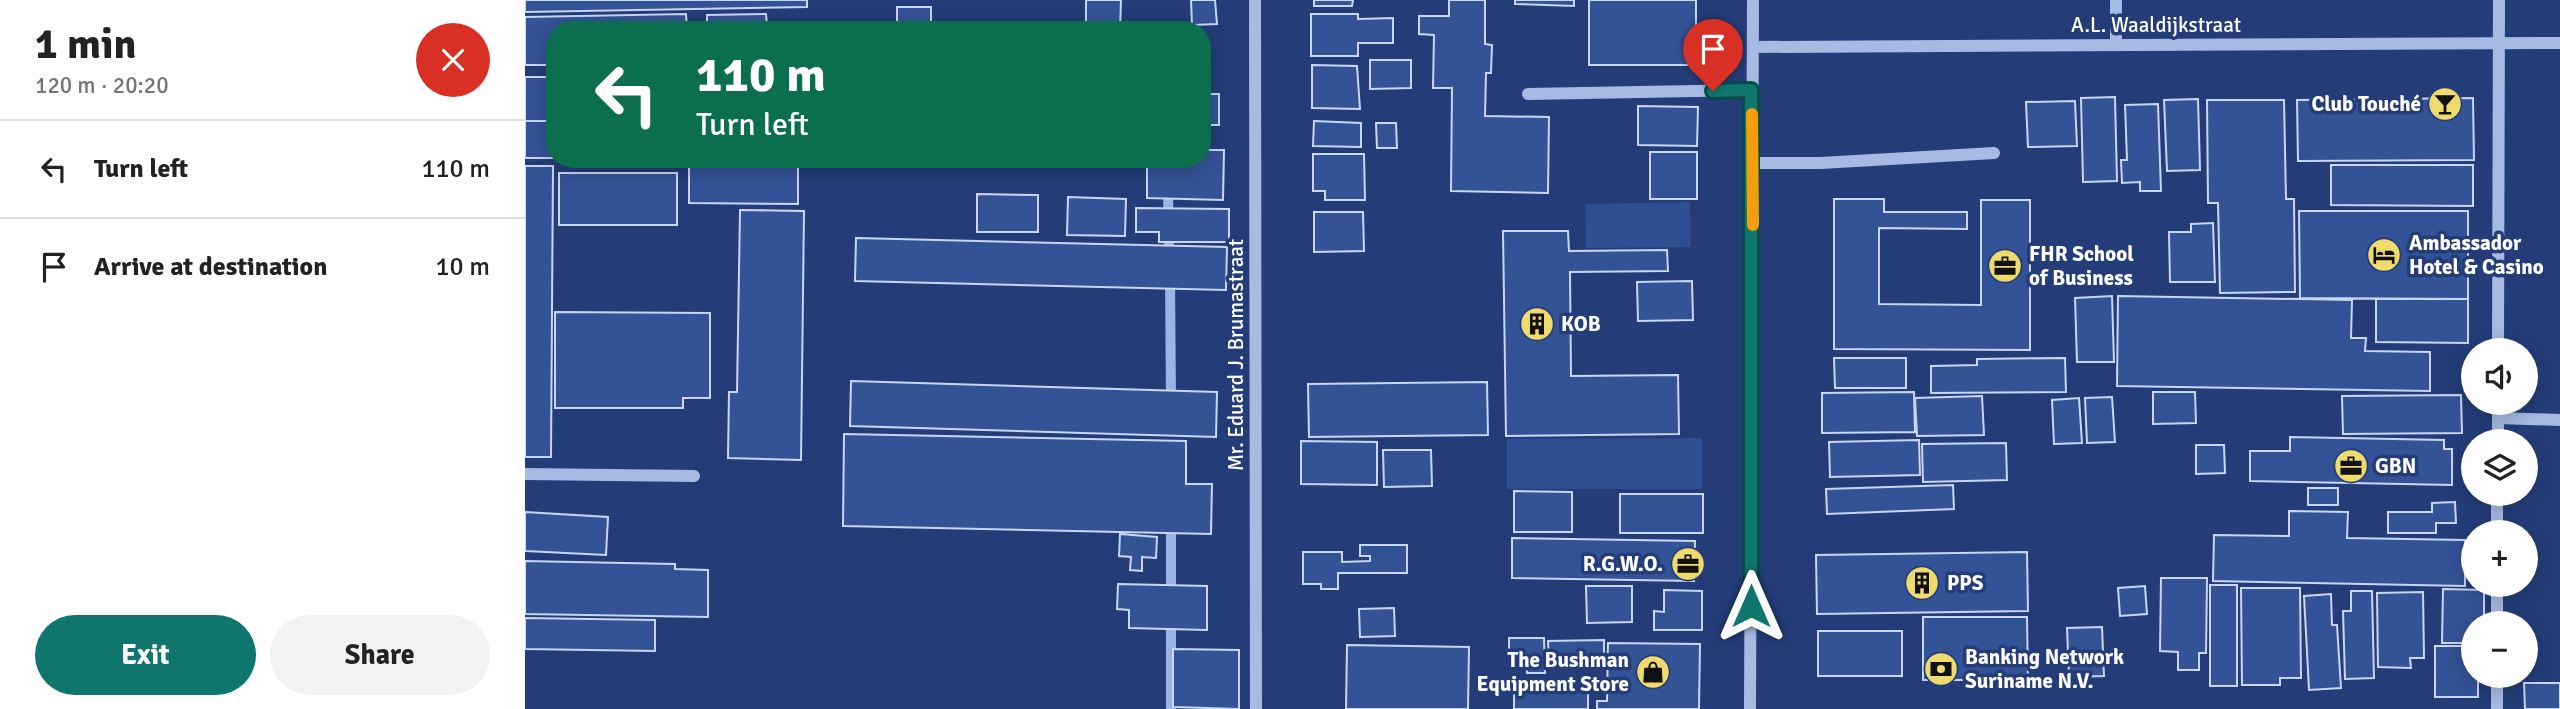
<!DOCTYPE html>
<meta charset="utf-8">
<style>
:root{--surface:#fff;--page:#f2f2f2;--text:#222;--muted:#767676;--line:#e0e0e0;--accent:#0f766e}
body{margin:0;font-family:Signika,sans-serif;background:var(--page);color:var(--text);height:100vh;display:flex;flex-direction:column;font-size:26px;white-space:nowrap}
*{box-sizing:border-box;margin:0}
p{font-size:23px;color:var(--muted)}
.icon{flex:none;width:38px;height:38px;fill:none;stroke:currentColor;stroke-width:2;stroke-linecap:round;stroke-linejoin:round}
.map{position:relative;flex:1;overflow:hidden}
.panel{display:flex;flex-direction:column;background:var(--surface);width:525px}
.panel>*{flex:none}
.guide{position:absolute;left:21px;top:21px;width:665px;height:147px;border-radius:28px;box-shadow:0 4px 18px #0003;background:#0b6e4f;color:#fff;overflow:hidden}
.tools{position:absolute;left:1936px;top:338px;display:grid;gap:14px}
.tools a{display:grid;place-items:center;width:77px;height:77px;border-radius:50%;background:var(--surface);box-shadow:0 4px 18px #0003;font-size:35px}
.pin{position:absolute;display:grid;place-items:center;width:60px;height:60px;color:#fff;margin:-72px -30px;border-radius:50% 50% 50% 0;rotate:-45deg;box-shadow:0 0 7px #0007}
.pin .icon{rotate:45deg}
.me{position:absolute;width:77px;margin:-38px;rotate:0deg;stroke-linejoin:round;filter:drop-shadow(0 0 5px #0008)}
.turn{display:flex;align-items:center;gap:24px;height:147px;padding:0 35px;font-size:32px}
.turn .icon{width:91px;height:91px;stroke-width:2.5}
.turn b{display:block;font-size:49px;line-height:60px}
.round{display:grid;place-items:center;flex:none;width:74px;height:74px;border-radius:37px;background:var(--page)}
.headline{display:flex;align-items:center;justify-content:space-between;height:119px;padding:0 35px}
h1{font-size:42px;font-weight:700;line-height:52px}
.action{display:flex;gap:14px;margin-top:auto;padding:14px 35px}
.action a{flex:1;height:80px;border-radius:42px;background:var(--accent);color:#fff;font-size:28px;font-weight:700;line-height:80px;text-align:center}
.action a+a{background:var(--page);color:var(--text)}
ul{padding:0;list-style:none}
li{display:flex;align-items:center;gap:21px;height:98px;padding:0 35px;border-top:2px solid var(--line)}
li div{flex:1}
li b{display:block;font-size:26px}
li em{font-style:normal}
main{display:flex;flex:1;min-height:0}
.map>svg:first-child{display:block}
</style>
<main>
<section class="panel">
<div class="headline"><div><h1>1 min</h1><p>120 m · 20:20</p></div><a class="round" style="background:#d93025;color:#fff"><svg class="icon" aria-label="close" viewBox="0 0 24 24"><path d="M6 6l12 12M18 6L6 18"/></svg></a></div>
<ul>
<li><svg class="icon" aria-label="left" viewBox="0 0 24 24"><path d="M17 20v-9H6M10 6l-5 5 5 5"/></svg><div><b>Turn left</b></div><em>110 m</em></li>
<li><svg class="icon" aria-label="arrive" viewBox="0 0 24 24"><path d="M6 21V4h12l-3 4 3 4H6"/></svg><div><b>Arrive at destination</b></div><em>10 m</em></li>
</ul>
<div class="action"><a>Exit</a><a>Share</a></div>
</section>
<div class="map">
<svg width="2035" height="709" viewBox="0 0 2035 709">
<rect width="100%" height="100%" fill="#243d79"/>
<path fill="#2f4d91" d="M1165 202 1166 247 1061 248 1060 204Z
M1177 438V489H982V439Z"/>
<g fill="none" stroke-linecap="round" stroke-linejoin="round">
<path stroke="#9bb3e5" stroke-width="10" d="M643 188 644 257
M645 276 646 404
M646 596V521
M646 709V619"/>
</g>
<path fill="#345296" stroke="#c9d6f3" stroke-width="2" d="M0 0H282V7L0 12Z
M561 0H596L595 30H561Z
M666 0H690L692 24 667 25Z
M789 0H828L827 6H789Z
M924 0H960V44L967 45 966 73H961L960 116 1024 117 1023 193 926 191 927 88H908L909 35 894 34V16H924Z
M990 0H1049V6L990 4Z
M1064 0H1171V65H1064Z
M372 7H406V30H372Z
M161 14 162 30H30V65H0V17Z
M241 14 242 25H262L263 30H182V15Z
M786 14H833V19L868 18V43H833V56H786Z
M603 22H649V30H603Z
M845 60H886V88L845 89Z
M787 65 832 66 835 109 787 108Z
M0 77H30V121H0Z
M677 94H694V125H677Z
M1590 97 1592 181 1558 182 1556 98Z
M1948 98 1949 160 1773 161 1772 100Z
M1673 99 1675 170 1642 171 1639 100Z
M1682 100H1759L1761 199H1769L1770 292 1695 293 1693 203H1683Z
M1550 101 1552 146 1503 147 1501 102Z
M1633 104 1636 191H1615V182L1597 183 1596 160H1602L1600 105Z
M1113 106 1173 107 1172 146 1113 145Z
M0 121H30V158H0Z
M789 121 836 123V147L788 146Z
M851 123H871L872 148H852Z
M677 150H699L698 200 622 198V159H677Z
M1125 152H1172V199H1125Z
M788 154H839L840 200H800V191H788Z
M164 159H273V204L164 203Z
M1806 165H1948V206L1806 205Z
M0 166H28L26 457H0Z
M34 173H152V225H34Z
M452 194 513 195V232H452Z
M543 197 601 199 600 236 542 235Z
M1309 199H1359V212H1442V229L1354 228V304L1456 305V200H1505V350L1309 349Z
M611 208 704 209V242H634V232H611Z
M215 210 279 211 276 460 203 458 204 392H212Z
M1774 211H1943V299L1775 298Z
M789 212H838L839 251 789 252Z
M1688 223 1690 282H1645L1644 232H1666V224Z
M978 231H1043L1044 251 1142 250 1143 271 1045 272 1046 376 1153 375 1154 434 981 436Z
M331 238 702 247 701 290 330 281Z
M1167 281 1168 320 1113 321 1112 282Z
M1587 296 1589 362H1552L1550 298Z
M1593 296 1827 300 1826 338H1841L1840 351 1905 352V391L1592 386Z
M1851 299H1943V343L1851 342Z
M30 312 185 313V398H158V408H30Z
M1309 358H1381V388H1310Z
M1540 358 1541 392 1406 393V366L1452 365V359Z
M326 381 692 392 691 437 325 426Z
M962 382 963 435 784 437 783 384Z
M1389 392 1390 432 1297 433V393Z
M1628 392H1670L1671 423 1628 424Z
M1936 395 1937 433 1818 434 1817 396Z
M1457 396 1459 435 1392 436 1390 398Z
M1587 397 1590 442 1562 443 1560 398Z
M1554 398 1557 443 1529 444 1527 400Z
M319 434 661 441V484H687L686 534 318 526Z
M1765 437 1919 440V449H1927V485L1725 481V451H1765Z
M1394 440 1395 475 1305 477 1304 442Z
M776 441 852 442V485L776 484Z
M1481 443 1482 480 1398 482 1397 444Z
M1671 445H1699L1700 473 1671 474Z
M858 450H906L907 486 859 487Z
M1428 485 1429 509 1302 514 1301 489Z
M1783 488H1813V505H1783Z
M989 491 1047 492V532H989Z
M1095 494H1178V533H1095Z
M1930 502 1931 523H1911V533H1863V512H1907V503Z
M1764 511 1823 512 1822 538 1940 540V586L1688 581 1689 535 1764 536Z
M0 512 83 517 81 555 0 551Z
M595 534 632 537 631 558 617 557V571L605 570 606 557 594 556Z
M987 538 1170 541 1169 581 987 578Z
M835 545H882V573H813V589H796V584H778V552H817V562L845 561V556H835Z
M1502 552 1503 611 1292 614 1291 555Z
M0 561 150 564V569L183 570V617L0 614Z
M1636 578H1682L1681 653H1674V670H1653V652L1635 651Z
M593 584 682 586V630L604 628V610L592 609Z
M1685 585H1712V686H1685Z
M1061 586H1107V622L1062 623Z
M1620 586 1622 614 1595 616 1593 588Z
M1716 588H1775L1776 678H1755V685H1717Z
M1918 589 1959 590V623H1948V643H1917Z
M1139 590 1177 591V630H1129V611L1139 612Z
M1826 591H1847L1849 678 1820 679 1818 611H1826Z
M1898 592 1899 658H1885L1886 668 1853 667 1852 593Z
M1806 594 1807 625H1812L1816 688 1784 690 1779 596Z
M869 608 870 636 835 637 834 609Z
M1398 617H1502L1503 680H1398Z
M0 618 130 620V651L0 649Z
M1577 627 1579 676 1544 677 1542 628Z
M1293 631H1377V676H1293Z
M984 638H1019L1020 673H1002L1001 657H984Z
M1079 640V662H1024L1023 641Z
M1083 643 1175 644 1174 709H1072V701H1082Z
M822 645 944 647 943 709H821Z
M1910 646H1948V676H1953V697H1910Z
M648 649 714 650V709L648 707Z
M1999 683H2035V709H2000Z
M989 687 1063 688V709H989Z"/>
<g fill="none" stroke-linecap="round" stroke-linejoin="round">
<path stroke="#a7bae4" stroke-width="12" d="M730 0 731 709
M1591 0V45
M1228 47 2035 43
M1003 94 1226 90
M1228 163H1296L1469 153
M1973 350 1974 0
M1973 418 2035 420
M1973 441V402
M0 474 169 476
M1972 532V494
M1972 623V584
M1225 709 1228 0
M1972 709V676"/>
</g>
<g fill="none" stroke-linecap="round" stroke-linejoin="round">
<g stroke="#0a4d48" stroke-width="18">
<path id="route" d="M1188 91 1226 90V606"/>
</g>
<use href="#route" stroke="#0f766e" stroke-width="12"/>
<path stroke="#f59e0b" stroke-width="12" d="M1227 114 1228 225"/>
</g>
<defs>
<g id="bar-disc" transform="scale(1.75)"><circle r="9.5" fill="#eedb6b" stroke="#243d79"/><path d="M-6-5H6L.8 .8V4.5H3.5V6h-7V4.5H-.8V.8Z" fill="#111"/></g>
<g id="hotel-disc" transform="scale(1.75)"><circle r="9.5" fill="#eedb6b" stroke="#243d79"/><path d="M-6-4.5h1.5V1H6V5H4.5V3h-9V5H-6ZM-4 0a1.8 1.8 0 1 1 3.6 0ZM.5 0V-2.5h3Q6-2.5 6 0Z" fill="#111"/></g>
<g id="office-disc" transform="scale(1.75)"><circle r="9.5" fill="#eedb6b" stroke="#243d79"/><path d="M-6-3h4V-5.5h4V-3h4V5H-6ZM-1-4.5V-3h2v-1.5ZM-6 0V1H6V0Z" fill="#111"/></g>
<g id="building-disc" transform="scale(1.75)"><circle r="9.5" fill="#eedb6b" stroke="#243d79"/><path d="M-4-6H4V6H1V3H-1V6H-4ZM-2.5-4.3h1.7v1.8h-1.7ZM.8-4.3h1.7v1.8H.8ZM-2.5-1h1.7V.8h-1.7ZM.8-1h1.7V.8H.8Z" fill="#111"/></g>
<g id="bank-disc" transform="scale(1.75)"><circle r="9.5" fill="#eedb6b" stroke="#243d79"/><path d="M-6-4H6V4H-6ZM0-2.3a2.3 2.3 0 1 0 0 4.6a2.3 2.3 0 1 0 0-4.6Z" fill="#111"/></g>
<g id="shop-disc" transform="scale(1.75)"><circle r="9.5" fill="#eedb6b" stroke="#243d79"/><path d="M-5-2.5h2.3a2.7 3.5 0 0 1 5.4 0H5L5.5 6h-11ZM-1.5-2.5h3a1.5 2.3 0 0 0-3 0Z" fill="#111"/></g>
</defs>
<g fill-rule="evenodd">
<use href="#bar-disc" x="1920" y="104"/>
<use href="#hotel-disc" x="1859" y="255"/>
<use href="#office-disc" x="1480" y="266"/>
<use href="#building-disc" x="1012" y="324"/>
<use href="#office-disc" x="1826" y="466"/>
<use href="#office-disc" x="1163" y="564"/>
<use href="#building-disc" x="1397" y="583"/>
<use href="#bank-disc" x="1416" y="669"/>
<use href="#shop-disc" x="1128" y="672"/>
</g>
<g text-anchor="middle" stroke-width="7" stroke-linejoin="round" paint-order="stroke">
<g font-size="21" fill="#fff" stroke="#243d79">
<text x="1631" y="32">A.L. Waaldijkstraat</text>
<text transform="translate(711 355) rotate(-90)" y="7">Mr. Eduard J. Brumastraat</text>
</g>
<g font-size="21" font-weight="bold" fill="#fff" stroke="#243d79" text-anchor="start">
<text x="1896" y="111" text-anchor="end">Club Touché</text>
<text x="1884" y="250">Ambassador<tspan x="1884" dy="24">Hotel &amp; Casino</tspan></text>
<text x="1504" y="261">FHR School<tspan x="1504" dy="24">of Business</tspan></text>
<text x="1036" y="331">KOB</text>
<text x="1850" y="473">GBN</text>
<text x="1138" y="571" text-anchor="end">R.G.W.O.</text>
<text x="1422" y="590">PPS</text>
<text x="1440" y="664">Banking Network<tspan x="1440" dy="24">Suriname N.V.</tspan></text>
<text x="1104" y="667" text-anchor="end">The Bushman<tspan x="1104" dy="24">Equipment Store</tspan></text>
</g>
</g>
</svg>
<div class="tools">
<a><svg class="icon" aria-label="sound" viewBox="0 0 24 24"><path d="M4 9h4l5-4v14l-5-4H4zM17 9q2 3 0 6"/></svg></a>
<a><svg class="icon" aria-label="layers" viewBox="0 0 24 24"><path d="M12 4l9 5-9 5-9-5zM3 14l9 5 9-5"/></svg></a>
<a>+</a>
<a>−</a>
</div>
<div class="pin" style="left:1188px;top:91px;background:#d93025"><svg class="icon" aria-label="arrive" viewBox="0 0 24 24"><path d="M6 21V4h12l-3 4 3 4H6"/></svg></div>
<svg class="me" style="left:1226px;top:606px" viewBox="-20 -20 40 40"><path d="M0-17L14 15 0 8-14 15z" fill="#0f766e" stroke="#fff" stroke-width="4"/></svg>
<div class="guide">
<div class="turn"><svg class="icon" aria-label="left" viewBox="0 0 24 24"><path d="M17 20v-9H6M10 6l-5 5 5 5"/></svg><div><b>110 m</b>Turn left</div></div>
</div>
</div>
</main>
